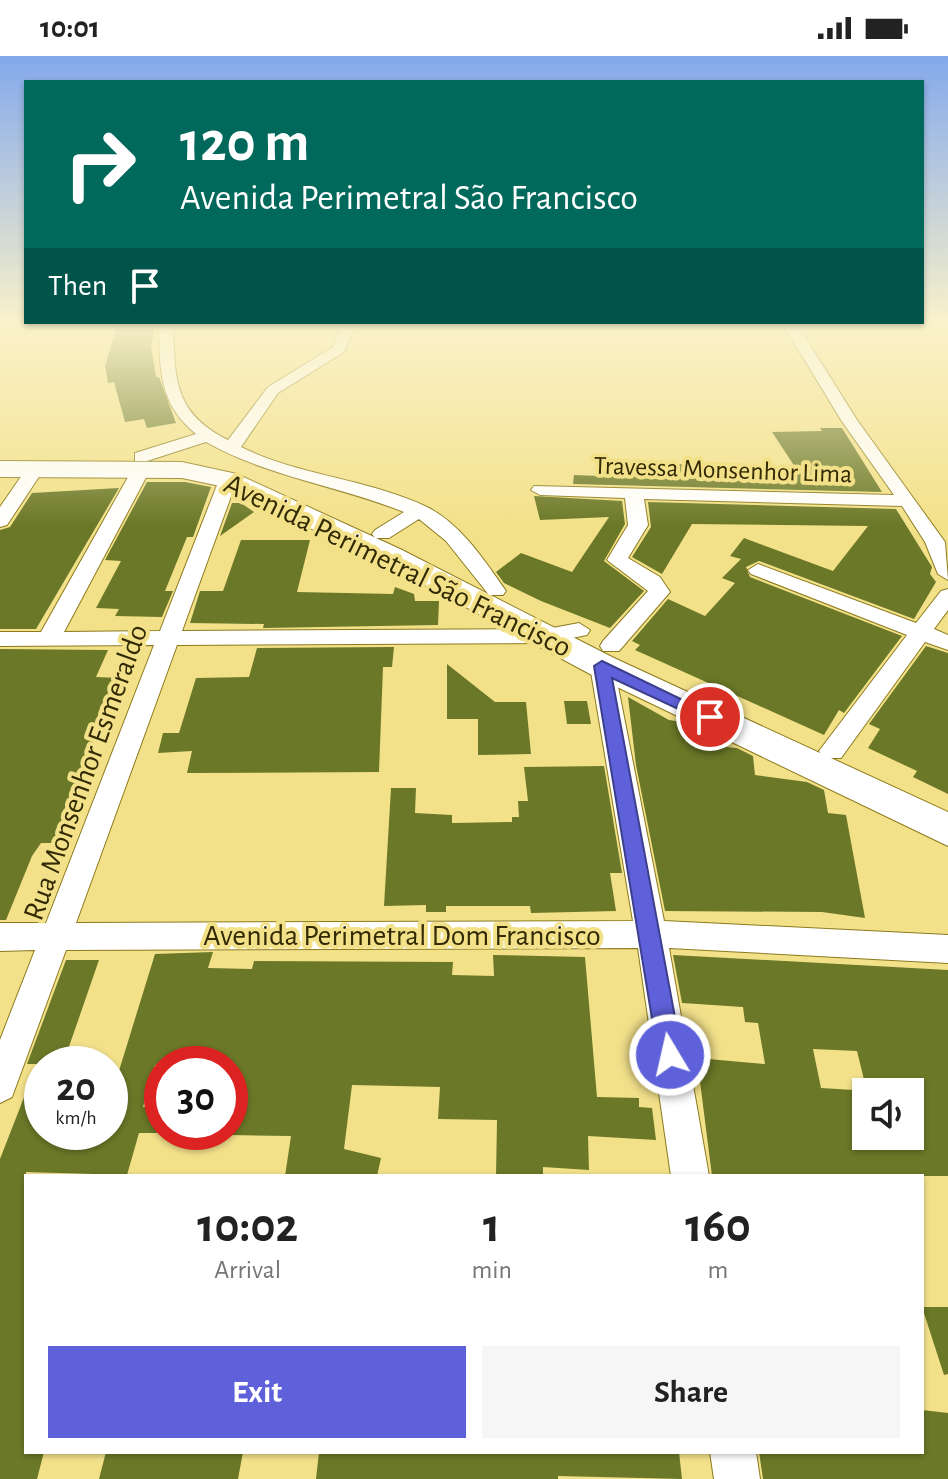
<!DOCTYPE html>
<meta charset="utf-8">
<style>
:root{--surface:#fff;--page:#f6f6f6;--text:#222;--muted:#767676;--accent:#5e61d9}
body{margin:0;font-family:"Alegreya Sans",sans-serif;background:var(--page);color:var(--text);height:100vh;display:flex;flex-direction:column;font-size:30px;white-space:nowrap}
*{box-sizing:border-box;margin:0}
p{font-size:26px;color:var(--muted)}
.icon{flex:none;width:44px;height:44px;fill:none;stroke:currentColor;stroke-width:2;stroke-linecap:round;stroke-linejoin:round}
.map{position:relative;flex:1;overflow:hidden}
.side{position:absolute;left:24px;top:1118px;width:900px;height:280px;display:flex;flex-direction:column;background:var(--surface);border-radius:0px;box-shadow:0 2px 6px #0004}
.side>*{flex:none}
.guide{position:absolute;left:24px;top:24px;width:900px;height:244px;border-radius:0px;box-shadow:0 2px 6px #0004;background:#00695c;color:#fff;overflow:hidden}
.fabs{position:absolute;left:852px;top:1022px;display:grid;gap:16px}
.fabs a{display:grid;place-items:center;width:72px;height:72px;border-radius:0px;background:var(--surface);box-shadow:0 2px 6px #0004;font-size:40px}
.speed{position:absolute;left:24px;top:990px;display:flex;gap:16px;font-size:40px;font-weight:700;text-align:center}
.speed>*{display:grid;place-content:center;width:104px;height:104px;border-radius:50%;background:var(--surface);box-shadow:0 2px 6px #0004;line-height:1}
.speed small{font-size:20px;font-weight:400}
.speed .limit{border:12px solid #d22;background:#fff;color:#111}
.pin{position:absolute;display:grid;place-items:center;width:68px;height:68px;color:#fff;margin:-34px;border:4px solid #fff;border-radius:50%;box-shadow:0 2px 8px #0007}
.me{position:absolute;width:88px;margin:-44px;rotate:351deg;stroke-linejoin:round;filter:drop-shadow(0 0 6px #0008)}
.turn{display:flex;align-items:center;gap:28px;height:168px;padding:0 24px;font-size:36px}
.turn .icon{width:104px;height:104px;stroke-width:2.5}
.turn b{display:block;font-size:56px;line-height:68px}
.then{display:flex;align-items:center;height:76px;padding:0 24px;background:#0003;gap:16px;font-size:30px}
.eta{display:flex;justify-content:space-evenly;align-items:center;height:136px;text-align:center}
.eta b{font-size:48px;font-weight:600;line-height:56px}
.cta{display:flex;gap:16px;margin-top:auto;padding:16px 24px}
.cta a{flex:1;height:92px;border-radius:0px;background:var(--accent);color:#fff;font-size:32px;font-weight:600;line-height:92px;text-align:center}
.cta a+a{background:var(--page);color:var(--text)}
.status{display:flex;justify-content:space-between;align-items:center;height:56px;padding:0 40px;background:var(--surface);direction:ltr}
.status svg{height:22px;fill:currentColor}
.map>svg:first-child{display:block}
</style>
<div class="status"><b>10:01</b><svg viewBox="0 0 49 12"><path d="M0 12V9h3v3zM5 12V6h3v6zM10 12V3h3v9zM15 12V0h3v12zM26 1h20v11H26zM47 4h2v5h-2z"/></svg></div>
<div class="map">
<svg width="948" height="1423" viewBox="0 0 948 1423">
<rect width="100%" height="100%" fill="#f3e18a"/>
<path fill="#6b7827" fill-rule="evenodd" d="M117 270H155L151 290 156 321H159L176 367 147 372 144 363 125 366 114 326 108 327 105 310Z
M820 372H842L882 436 573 428 574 419 599 420V413L671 416 670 407 760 417 758 410 795 411 772 376 822 375Z
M147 426H185L211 431 193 481H187L165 535H173L162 561 115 560 119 553 96 552 121 505 105 504Z
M119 432 36 573H0V474L10 471 32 437Z
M534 440 622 445 625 468 604 505 644 535 610 572 541 545 504 527 496 516 521 497 572 516 609 461 540 464Z
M648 446 896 453 932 511 930 518 936 526 914 563 759 505 746 511 750 521 902 580 844 657 839 654 824 679 635 594 640 589 632 585 668 543 705 560 735 527 722 522 741 503 730 500 744 482 833 515 868 470 692 468 662 518 632 501 651 471Z
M232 447H241L254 456 220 480Z
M241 484H310L297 536 393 538 395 531 414 538 415 545H439L438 569 263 572 264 568 190 567 200 535H223Z
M926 590 948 597V738L913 721 917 715 868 692 880 673 869 668Z
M394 591 392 611H383L379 716 187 717 192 695 158 697 163 677H179L196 622 249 621 257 592Z
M0 593 108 594 96 621 119 622 100 678H97L63 757H67L55 787H41L32 800 6 864H0Z
M447 608 495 646H526L531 698 478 699V663H447Z
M628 641 669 664 683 666 684 672 715 690 737 692 753 700 755 719 807 726 824 734 828 757 846 759 865 862 822 856 665 855 636 709Z
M564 645H587L591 668H567Z
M604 710 622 817H610L616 855 531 857 530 850H446V856H426V849L384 850 391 732H416L415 757 452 759V767L512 766V761H519L518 745H528L524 711Z
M213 896 208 912 252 913 254 905 453 906 452 919 494 920 493 899 585 901 597 1041 639 1042V1051L652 1052 656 1084 588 1080 589 1114 543 1111V1120H496L497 1064 438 1063 440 1031 352 1029 344 1093 381 1102 377 1120H285L291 1080 230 1079V1008L155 1009 143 1051H162V1077H139L127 1119 26 1116V1396H44L37 1423H0V1103L37 1008H27L66 904H99L63 1008H42V1076H110V1031H114L155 898Z
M673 899 948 914V1120H712L697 1002 765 1008 758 967 745 966 743 951 682 947ZM813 993 857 995 867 1036H910V1080H866L854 1034 821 1032Z
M922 1251H948V1318L944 1319Z
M922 1354 948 1357V1423H763L759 1396H922Z
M106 1396H243L238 1423H99Z
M319 1396H679L682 1423 558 1420V1423H316Z"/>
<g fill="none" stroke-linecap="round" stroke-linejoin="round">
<g stroke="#8c7a1d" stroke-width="2">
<path id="street" d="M159 270H173C175 324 174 357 228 384L268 331 333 291 341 270H355L344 296 278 337 241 391C299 420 369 423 427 451 461 468 485 505 506 535L503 539H489L446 485 419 463 389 482H375L372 478 375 474 404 456C339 430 268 421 206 386L147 405H135V397L196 378C159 348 160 315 159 270Z
M784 270H798L857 364 945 486 948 524 938 518 925 486 902 450 644 443 648 469 628 502 660 521 670 536 619 595H603L600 590 603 585 648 535 607 504 628 469 625 442 540 439 531 434 534 430 894 439 841 364Z
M35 408 44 413 7 469 0 471V451L29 409Z
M141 409 150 414 64 576 160 575 219 424 228 419 237 424 182 575 547 573 579 567 590 574 587 579 547 587 177 589 76 867 633 865 590 610 602 602 614 610 664 865 948 879V907L669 892 709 1120H671L638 892 66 894 12 1041 0 1047V984L35 894 0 895V867H46L154 589 0 590V576H41L132 414Z
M758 508 916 567 941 535 948 533V554L934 573 948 579V594L925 586 841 702H823L819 695 907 579 751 518 748 514Z
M710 1396H756L760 1423H714Z"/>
</g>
<g stroke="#8c7a1d" stroke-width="2">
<path id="secondary" d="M0 405 182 406 237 418 400 493 614 602 948 756V790L590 618 380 505 220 430 182 422 0 421Z"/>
</g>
<use href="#street" fill="#fff" fill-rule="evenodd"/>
<use href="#secondary" fill="#fff" fill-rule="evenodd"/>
</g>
<linearGradient id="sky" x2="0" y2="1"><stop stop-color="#83a9ec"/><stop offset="0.57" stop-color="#faf2ca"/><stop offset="1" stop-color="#faf2ca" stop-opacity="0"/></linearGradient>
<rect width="948" height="470" fill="url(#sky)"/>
<path fill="#5e61d9" stroke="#3d3f8d" stroke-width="2" d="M602 605 718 661 716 665H704L612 622 682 999 679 1007 670 1010 662 1007 658 999 594 610Z"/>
<g text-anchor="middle" stroke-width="8" stroke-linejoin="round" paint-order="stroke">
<g font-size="26" fill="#322a04" stroke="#f3e18a">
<text transform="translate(723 413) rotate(2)" y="9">Travessa Monsenhor Lima</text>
</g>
<g font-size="30" fill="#322a04" stroke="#f3e18a">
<text transform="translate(398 509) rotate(26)" y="10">Avenida Perimetral São Francisco</text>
<text transform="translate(85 716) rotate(-70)" y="10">Rua Monsenhor Esmeraldo</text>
<text x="402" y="889">Avenida Perimetral Dom Francisco</text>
</g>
</g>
</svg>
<div class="fabs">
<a><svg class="icon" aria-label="sound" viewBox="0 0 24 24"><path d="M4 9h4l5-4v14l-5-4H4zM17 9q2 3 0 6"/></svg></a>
</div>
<div class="speed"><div>20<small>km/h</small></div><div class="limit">30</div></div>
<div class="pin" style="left:710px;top:661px;background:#d93025"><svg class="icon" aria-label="arrive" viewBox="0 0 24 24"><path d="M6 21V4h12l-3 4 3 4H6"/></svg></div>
<svg class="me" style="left:670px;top:999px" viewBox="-20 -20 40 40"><circle r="17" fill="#5e61d9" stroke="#fff" stroke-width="3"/><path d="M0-11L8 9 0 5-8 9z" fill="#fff"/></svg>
<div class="guide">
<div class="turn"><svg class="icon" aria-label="right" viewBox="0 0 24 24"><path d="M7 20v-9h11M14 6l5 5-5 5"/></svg><div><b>120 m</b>Avenida Perimetral São Francisco</div></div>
<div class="then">Then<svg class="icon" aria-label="arrive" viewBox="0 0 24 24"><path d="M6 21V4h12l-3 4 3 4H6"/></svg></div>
</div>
<section class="side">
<div class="eta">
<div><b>10:02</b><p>Arrival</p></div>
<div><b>1</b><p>min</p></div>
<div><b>160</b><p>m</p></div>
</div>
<div class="cta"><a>Exit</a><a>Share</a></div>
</section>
</div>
